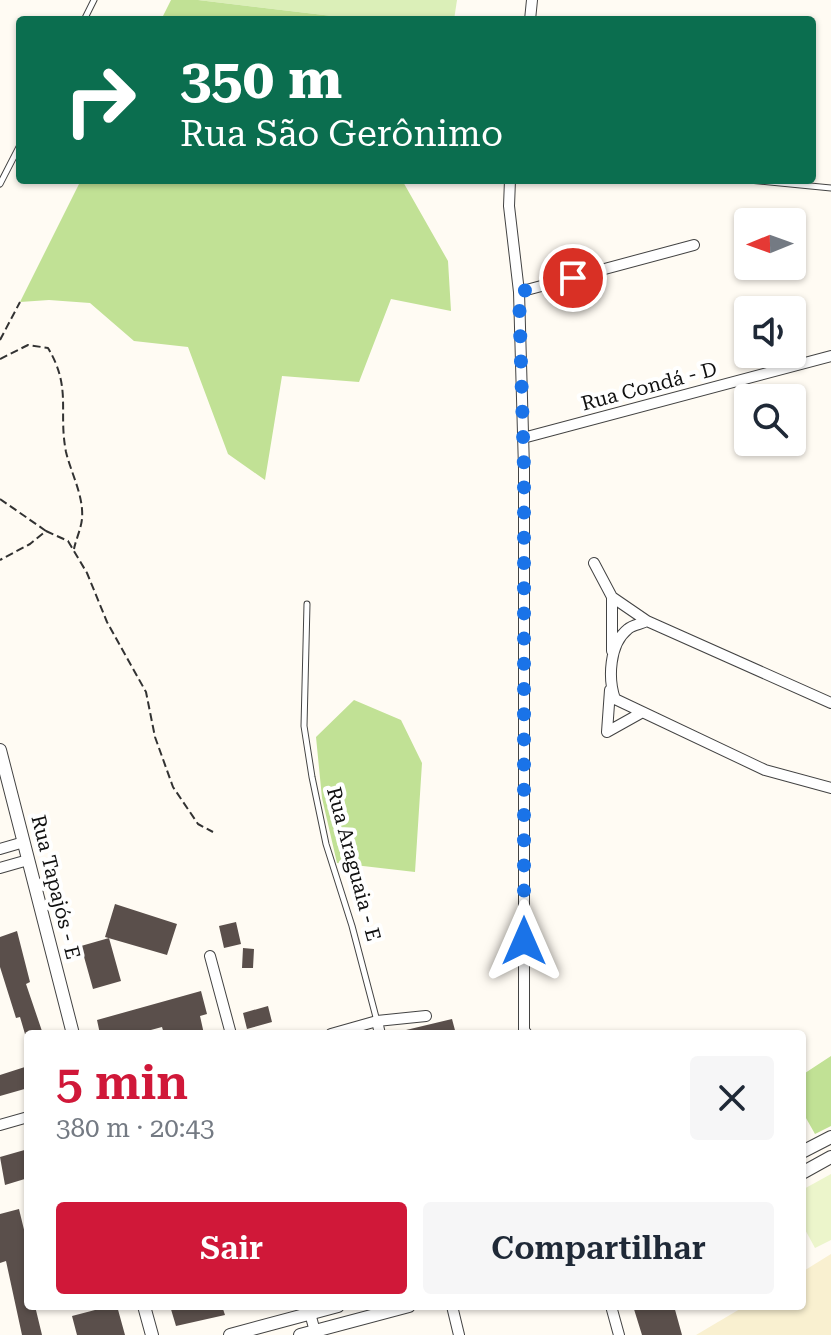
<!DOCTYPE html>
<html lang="pt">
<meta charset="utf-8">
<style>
:root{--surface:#fff;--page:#f6f6f7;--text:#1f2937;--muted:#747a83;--accent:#d01839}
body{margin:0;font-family:"Roboto Serif",serif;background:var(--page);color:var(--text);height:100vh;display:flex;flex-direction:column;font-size:30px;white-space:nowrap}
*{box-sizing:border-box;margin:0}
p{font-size:26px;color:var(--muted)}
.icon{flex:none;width:44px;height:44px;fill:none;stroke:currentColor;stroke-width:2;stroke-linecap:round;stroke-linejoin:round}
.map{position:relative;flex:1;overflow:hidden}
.side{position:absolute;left:24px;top:1030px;width:782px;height:280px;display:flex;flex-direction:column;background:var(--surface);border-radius:8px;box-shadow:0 2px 6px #0004}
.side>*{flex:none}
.guide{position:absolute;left:16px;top:16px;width:800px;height:168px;border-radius:8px;box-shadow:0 2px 6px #0004;background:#0b6e4f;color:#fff;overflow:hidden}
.needle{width:52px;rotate:269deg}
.controls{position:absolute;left:734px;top:208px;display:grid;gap:16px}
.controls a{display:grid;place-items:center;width:72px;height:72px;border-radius:8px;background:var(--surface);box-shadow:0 2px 6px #0004;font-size:40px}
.pin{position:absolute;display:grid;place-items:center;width:68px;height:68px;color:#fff;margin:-34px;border:4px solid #fff;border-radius:50%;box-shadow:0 2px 8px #0007}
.me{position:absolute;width:88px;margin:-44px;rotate:0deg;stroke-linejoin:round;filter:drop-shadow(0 0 6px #0008)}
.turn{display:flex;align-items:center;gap:28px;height:168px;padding:0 32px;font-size:36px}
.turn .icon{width:104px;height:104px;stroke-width:2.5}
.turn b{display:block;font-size:56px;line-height:68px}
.round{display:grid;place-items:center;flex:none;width:84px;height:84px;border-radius:8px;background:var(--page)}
.headline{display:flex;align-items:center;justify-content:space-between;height:136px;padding:0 32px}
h1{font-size:48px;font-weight:600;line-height:60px;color:var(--accent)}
.button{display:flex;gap:16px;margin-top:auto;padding:16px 32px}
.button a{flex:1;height:92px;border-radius:8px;background:var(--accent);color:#fff;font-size:32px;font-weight:600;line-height:92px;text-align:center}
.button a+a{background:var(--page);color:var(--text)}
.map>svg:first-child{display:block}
</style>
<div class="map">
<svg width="831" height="1335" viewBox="0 0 831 1335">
<rect width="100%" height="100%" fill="#fffbf3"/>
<path fill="#f9f0d0" d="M831 1254V1335H696L745 1306H802V1272Z"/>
<path fill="#dbefb8" d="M198 0H457L454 20H366Z"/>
<path fill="#c1e195" d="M171 0H198L366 20H161Z
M81 180H402L448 261 451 311 391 299 359 382 282 376 265 480 228 454 188 347 134 341 90 303 49 300 20 302Z
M354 700 401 720 422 763 415 872 337 863 322 798 316 737Z
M831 1056V1126L815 1134 802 1111V1075Z"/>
<path fill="#ecf5cb" d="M831 1174V1240L815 1248 802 1224V1190Z"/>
<path fill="#5a4f4b" d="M115 904 177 924 167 955 105 937Z
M236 922 241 944 224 948 219 926Z
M17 931 30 982 26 984 43 1034H25L20 1017 16 1018 0 967V937Z
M109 938 121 981 93 989 81 946Z
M243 948 254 949 253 968H242Z
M201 991 207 1014 200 1016 204 1034H164L162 1027 136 1034H100L97 1020Z
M268 1006 272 1022 247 1029 243 1013Z
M452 1019 456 1034H406V1030Z
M28 1066V1088L0 1096V1075Z
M28 1149V1178L5 1185 0 1157Z
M19 1209 28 1246V1306H35L42 1335H22L6 1261 0 1263V1214Z
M100 1306H117L125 1335H77L72 1316 95 1310 94 1308Z
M170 1306H222L225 1315 176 1326Z
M633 1306H674L682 1335H642Z"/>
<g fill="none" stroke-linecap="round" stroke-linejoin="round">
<g stroke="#434343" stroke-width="7">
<path id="service" d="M84 20 94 0
M749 180 831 188
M0 184 20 145
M307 604 304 726 312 777 326 844 352 926 377 1021"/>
</g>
<g stroke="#434343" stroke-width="12">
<path id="minor" d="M530 20 532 0
M510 180 509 206 519 292 524 469V1030L527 1034
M519 292 694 245
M523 438 831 356
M594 563 612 597 647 621 831 703
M612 597V651
M647 621C641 624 632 625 628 629 609 644 608 679 615 699L765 770 831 788
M607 732 610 690
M607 732 641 713
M0 849 24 842
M0 868 28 860
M210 956 231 1034
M377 1021 380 1034
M331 1034 377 1021 426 1016
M0 1125 28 1117
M308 1306 316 1335
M452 1306 459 1335
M611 1306 619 1335"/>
</g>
<g stroke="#434343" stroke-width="14">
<path id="tertiary" d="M0 750 73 1034
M802 1152 831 1137
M802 1173 831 1157
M144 1306 152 1335
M230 1335 338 1306
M300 1335 409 1306"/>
</g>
<path stroke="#323232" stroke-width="2" stroke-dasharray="8 4" stroke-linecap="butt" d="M0 340 20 302
M0 359 28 345 48 348C72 388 58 411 66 452 71 473 84 496 82 519 81 529 76 539 74 549
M0 499 46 531 30 544 0 560
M46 531 68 541 87 573 107 622 146 692 155 737 173 787 198 824 213 832"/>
<use href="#service" stroke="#fff" stroke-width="5"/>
<use href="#minor" stroke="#fff" stroke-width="10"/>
<use href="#tertiary" stroke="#fff" stroke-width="12"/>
</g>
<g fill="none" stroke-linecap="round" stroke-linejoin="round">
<path stroke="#1a73e8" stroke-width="14" stroke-dasharray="0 25.2" d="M524 941V469L519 292 573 278"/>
</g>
<g text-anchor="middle" stroke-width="8" stroke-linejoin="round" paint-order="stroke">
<g font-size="20" fill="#101010" stroke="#fff">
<text transform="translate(649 386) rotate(-15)" y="7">Rua Condá - D</text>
<text transform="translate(354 864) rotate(75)" y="7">Rua Araguaia - E</text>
<text transform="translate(56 887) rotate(76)" y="7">Rua Tapajós - E</text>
</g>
</g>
</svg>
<div class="controls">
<a><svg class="needle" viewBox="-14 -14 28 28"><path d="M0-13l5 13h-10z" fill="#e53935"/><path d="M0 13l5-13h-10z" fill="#747a83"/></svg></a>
<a><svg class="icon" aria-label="sound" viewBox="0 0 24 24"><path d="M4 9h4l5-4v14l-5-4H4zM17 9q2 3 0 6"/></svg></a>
<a><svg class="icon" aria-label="search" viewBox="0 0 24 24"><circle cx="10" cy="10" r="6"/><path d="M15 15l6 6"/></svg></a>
</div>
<div class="pin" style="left:573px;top:278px;background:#d93025"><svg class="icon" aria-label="arrive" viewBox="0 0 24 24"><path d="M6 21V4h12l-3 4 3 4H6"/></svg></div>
<svg class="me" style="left:524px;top:941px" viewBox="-20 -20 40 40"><path d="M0-17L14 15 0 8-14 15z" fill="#1a73e8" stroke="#fff" stroke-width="4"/></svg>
<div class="guide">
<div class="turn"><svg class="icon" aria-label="right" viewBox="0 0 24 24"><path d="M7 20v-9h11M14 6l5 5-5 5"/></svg><div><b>350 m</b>Rua São Gerônimo</div></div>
</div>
<section class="side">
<div class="headline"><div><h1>5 min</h1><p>380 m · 20:43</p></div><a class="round"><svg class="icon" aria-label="close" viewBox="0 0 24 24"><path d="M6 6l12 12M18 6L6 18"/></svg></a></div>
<div class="button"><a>Sair</a><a>Compartilhar</a></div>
</section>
</div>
